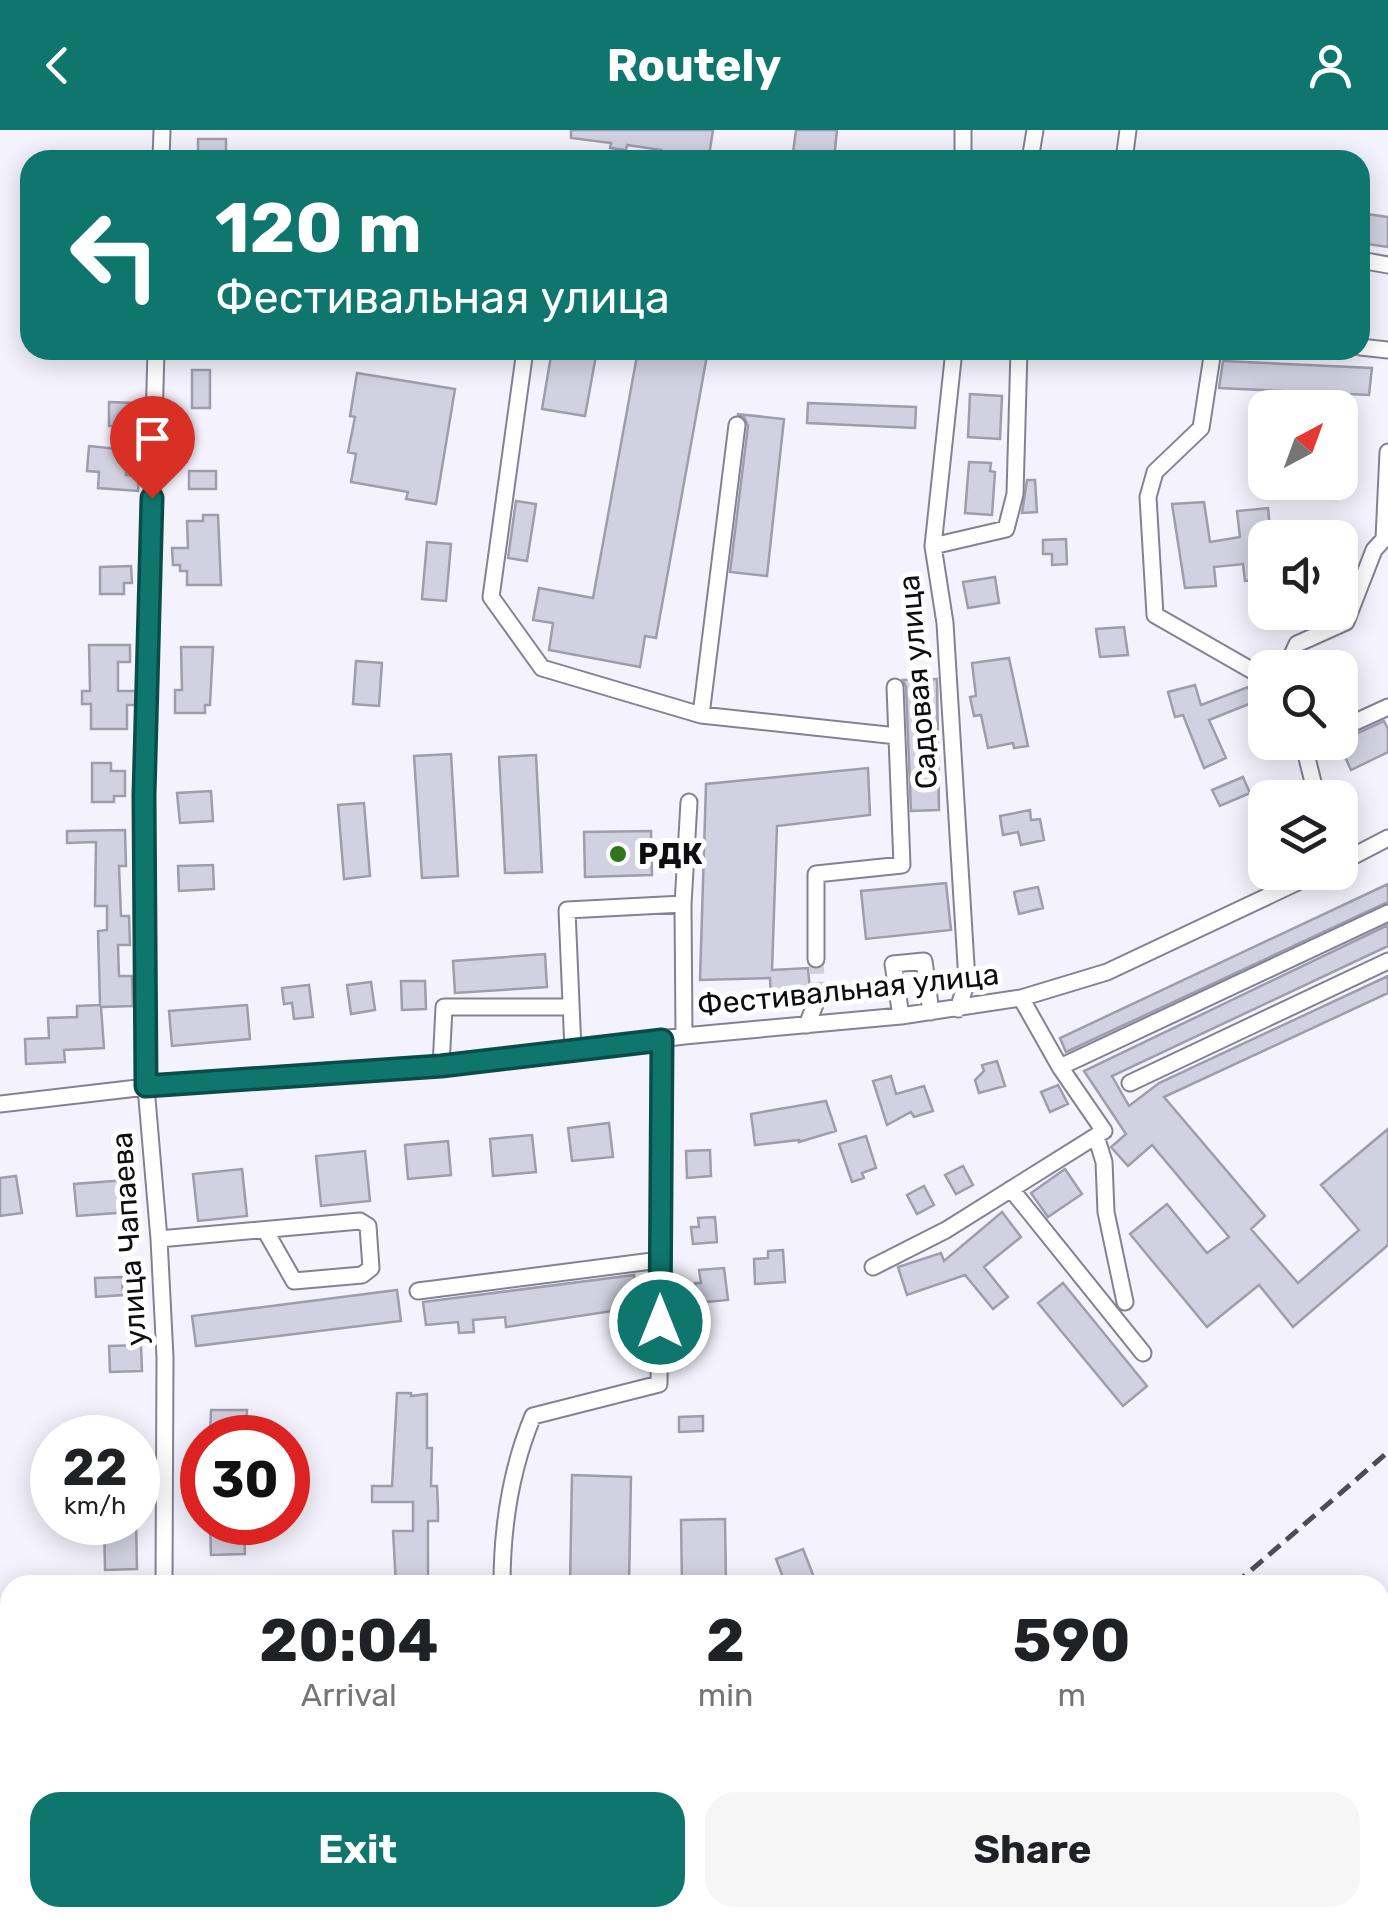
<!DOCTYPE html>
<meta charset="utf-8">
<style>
:root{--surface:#fff;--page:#f6f6f6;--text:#202124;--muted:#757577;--accent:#0f766e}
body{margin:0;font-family:Rubik,sans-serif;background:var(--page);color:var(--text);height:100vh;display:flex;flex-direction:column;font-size:38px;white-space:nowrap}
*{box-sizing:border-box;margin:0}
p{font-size:32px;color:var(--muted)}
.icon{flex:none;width:55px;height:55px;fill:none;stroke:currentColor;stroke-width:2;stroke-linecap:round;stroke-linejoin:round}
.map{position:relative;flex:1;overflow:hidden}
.panel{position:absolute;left:0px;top:1445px;width:1390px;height:352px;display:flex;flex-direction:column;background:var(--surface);border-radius:30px 30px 0 0;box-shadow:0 5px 25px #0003}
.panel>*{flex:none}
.banner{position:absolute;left:20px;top:20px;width:1350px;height:210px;border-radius:30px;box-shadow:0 5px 25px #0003;background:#0f766e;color:#fff;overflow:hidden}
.needle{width:65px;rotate:41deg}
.fabs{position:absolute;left:1248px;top:260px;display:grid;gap:20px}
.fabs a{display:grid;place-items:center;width:110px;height:110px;border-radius:20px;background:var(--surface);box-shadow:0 5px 25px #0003;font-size:50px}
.speed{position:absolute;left:30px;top:1285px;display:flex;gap:20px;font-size:50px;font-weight:700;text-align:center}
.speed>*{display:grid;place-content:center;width:130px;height:130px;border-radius:50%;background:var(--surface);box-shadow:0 5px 25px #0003;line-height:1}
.speed small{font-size:25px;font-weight:400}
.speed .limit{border:15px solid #d22;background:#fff;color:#111}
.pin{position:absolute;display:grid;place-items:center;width:85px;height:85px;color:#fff;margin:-102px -42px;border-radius:50% 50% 50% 0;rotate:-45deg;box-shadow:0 0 10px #0007}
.pin .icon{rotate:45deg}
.me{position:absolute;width:110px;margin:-55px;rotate:0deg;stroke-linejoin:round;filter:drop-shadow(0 0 8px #0008)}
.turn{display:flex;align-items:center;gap:35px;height:210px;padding:0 30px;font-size:45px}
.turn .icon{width:130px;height:130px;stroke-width:2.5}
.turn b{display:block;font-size:70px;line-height:85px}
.eta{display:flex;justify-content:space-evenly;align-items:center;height:170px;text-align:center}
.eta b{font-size:60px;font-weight:700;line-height:70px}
.action{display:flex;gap:20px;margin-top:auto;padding:20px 30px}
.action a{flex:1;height:115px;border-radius:30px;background:var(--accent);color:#fff;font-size:40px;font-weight:700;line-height:115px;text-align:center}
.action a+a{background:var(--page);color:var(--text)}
header{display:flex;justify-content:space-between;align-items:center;height:130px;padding:0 30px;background:var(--accent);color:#fff;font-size:45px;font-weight:700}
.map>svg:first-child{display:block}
</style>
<header><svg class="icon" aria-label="back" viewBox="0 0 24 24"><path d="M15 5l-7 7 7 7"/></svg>Routely<svg class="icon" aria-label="person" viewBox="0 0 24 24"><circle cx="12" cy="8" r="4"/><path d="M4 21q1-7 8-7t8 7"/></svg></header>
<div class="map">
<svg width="1388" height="1796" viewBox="0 0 1388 1796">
<rect width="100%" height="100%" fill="#f4f3fd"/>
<path fill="#d2d1e1" stroke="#9f9dad" stroke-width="2.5" d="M571 0H713L709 26 677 22V27L660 25 661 20 627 15 626 20 610 18 611 13 571 8Z
M796 0H837L834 30H792Z
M198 9H226V28H198Z
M1360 83 1388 87V117L1360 113Z
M552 220H597L585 286 542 279Z
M638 220H708L656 508 645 506 640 537 549 520 553 493 533 490 539 458 593 468Z
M1223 231 1372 238 1369 265 1219 258Z
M192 240H210V278H192Z
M357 243 455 259 436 374 406 369 408 362 351 352 356 324 348 322 355 287 350 286Z
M970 264 1002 266 1000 309 968 307Z
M109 272 135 273V296H109Z
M808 273 916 277 915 298 807 293Z
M737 284 784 289 767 446 730 442 748 296 744 287Z
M89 316 128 320 126 345 139 346 138 361 98 358 99 342 87 341Z
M969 332 991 333 990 341 995 342 992 385 965 383Z
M189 341H216V359H189Z
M1027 350H1035L1037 382 1022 383Z
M516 371 536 374 527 431 508 428Z
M1204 372 1210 412 1240 407 1237 381 1268 378 1271 408H1265V449L1245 451 1243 434 1214 437 1216 456 1185 458 1172 374Z
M203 385H218L221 455H187V441H180V435H173L172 418H188L187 391H203Z
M1066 409 1067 434 1052 435V424H1043V410Z
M427 412 451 414 446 471 422 469Z
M131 436 132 453H124V464H100V437Z
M995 447 999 473 968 478 963 452Z
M1124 497 1128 525 1100 527 1096 499Z
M89 515H130V532H118V561H136L135 575H127V599H91V574H82V561H90Z
M181 517H213L210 575H205V583H175V560H182Z
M1009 528 1028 616 1014 618 1013 613 988 618 981 585 974 586 970 567 976 566 972 533Z
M356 531 382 533 379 576 353 574Z
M937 549 939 680 911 681 906 557 903 550Z
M1195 555 1201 575 1248 557 1254 572 1209 590 1226 628 1204 638 1183 585 1175 587 1168 562Z
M1384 591 1388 599V622L1351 640 1338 612Z
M451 624 458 746 422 748 414 626Z
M536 625 542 742 505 743 499 627Z
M92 633H111V641H125V666H114V672H92Z
M868 638 870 685 777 696 772 840 808 838 810 860 805 870 771 872 770 848 700 850 706 654Z
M1243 647 1250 663 1220 676 1212 660Z
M211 661 213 691 180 693 177 663Z
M364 673 370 746 344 749 338 675Z
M1030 680 1031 690 1040 689 1044 710 1021 715 1018 702 1003 705 1000 686Z
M125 700 126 736H119L121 786H129L130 815H118L119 846H132L133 876 101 877 104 918 64 920 65 932 26 934 25 909 49 908 48 888 77 887V876L100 875 98 801 107 800V776H95L96 712 67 713V701Z
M651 701 652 745 585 747 584 702Z
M213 735 214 759 179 761 178 736Z
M946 753 951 800 866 809 861 761Z
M1388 754V772L1066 922 1060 908Z
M1038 757 1043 778 1019 784 1014 762Z
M1388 795V816L1112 946 1129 976 1159 953 1388 846V863L1164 967 1265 1086 1251 1099 1298 1153 1359 1100 1321 1055 1388 999V1115L1293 1197 1259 1155 1207 1197 1130 1104 1167 1074 1207 1123 1229 1107 1152 1015 1128 1036 1111 1017 1126 1004 1084 941Z
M545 824 547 857 455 863 453 831Z
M401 851H425L426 879 402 880Z
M371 852 375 880 351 884 347 855Z
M309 855 313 887 294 889 292 873 284 874 282 858Z
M247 875 250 909 172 916 169 881Z
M997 931 1005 956 979 963 975 950 984 941 982 935Z
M891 946 896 964 924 956 933 981 914 987 911 982 887 995 873 951Z
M1058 955 1068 974 1050 982 1041 962Z
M826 971 836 1001 799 1012V1010L755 1015 751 984Z
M609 993 613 1027 572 1031 568 998Z
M532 1005 536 1042 493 1046 490 1009Z
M866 1006 876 1038 862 1043 864 1048 852 1052 839 1014Z
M448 1011 451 1045 408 1049 405 1015Z
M710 1020 711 1046 687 1048 686 1021Z
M365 1021 370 1071 321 1076 316 1026Z
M963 1036 973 1055 956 1064 945 1045Z
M242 1039 247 1086 198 1091 193 1044Z
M1065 1039 1082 1064 1048 1087 1031 1063Z
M16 1046 22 1083 0 1086V1048Z
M126 1050 129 1082 77 1086 74 1054Z
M924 1056 934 1075 917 1084 907 1065Z
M1002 1082 1021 1107 984 1137 1008 1167 993 1179 965 1145 907 1165 898 1137 941 1123 944 1131Z
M715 1087 717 1112 693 1114 691 1097H699L698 1088Z
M783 1120 785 1152 755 1154 754 1129 768 1128V1121Z
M724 1138 728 1170 687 1174 686 1161 696 1160 695 1153H701L699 1140Z
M634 1145 639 1177 506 1197 505 1187 473 1190 474 1202 459 1203 458 1192 426 1195 423 1172Z
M122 1147 123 1165 96 1167 95 1148Z
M1063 1153 1147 1256 1123 1276 1038 1173Z
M397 1160 401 1191 196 1216 192 1186Z
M141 1215 142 1241 110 1242 109 1216Z
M397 1263H411V1266L427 1264V1318H432L431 1356H437L438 1377V1391H428V1455H396L393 1401H413V1372H372V1356H392Z
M211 1280H247L246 1308 210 1307Z
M703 1286V1301L679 1302V1287Z
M572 1345 631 1347 629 1455H570Z
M725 1389 726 1455H682L681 1390Z
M104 1392H136L137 1439 105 1440Z
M210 1392H244L245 1424 211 1425Z
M803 1419 817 1455H786L776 1429Z"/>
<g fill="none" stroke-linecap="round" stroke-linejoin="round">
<path stroke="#d1d0da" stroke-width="15" stroke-dasharray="15 8" stroke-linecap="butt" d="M816 829 818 867"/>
<g stroke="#848291" stroke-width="19">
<path id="minor" d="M161 30 162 0
M963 30V0
M1030 30 1035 0
M1124 30 1128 0
M1360 130 1388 135
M1360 217 1388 220
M156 220 144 665 146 957 159 1109 165 1227 164 1455
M525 220 491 467 542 538 701 585 897 606
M954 220 933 416 945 493 967 851 958 879
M1213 220 1201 298 1155 342 1148 367 1155 485 1265 548
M933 416 1006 399 1015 364 1019 220
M1286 538 1297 514 1346 492 1374 420 1384 409 1388 322
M701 585 737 295
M1340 599 1388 577
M1303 612 1317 668
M1340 733 1388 708
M816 829V744L902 735 895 557
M901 886 893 834 924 831 931 882
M807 895 818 867
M684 906 683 774 689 672
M573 920 567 780 683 774
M441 937 444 877H571
M1060 937 1388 783
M1130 953 1388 831
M0 974 146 957 441 937 684 906 901 886 1021 868 1107 842 1319 742
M1096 1006 1104 1032 1106 1082 1125 1172
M1011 1059 1143 1223
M159 1109 360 1091 368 1096 371 1138 362 1145 294 1151 265 1100
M873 1137 946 1100 1104 1001 1060 937 1021 868
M418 1161 660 1130
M502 1455C502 1396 510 1341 533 1286L659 1254 662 910
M169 1788V1796
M470 1788 471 1796
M533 1788 534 1796
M316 1796 321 1788
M353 1796V1788
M409 1796 410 1788"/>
</g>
<use href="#minor" stroke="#fff" stroke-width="15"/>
<path stroke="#4c4c52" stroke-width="5" stroke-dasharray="15 8" stroke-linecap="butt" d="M1234 1455 1388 1322
M840 1796 850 1788"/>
</g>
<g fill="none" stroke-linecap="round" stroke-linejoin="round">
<g stroke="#0a4d48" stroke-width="25">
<path id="route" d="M152 368 144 665 146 956 441 936 662 910 660 1192"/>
</g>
<use href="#route" stroke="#0f766e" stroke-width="18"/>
</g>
<circle fill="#2d761a" stroke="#fff" stroke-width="4" cx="618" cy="724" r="10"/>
<g text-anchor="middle" stroke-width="10" stroke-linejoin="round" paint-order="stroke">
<g font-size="30" fill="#0d0d12" stroke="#fff">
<text transform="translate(918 552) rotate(-95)" y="10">Садовая улица</text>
<text transform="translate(848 860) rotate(-6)" y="10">Фестивальная улица</text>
<text transform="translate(129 1109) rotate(-94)" y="10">улица Чапаева</text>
</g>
<g font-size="30" font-weight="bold" fill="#0d0d12" stroke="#fff" text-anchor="start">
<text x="638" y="734">РДК</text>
</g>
</g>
</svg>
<div class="fabs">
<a><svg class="needle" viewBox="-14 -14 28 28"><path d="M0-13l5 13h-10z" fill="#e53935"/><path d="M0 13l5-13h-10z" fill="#757577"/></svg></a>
<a><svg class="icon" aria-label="sound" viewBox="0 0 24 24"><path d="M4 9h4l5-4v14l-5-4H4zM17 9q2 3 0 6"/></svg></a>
<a><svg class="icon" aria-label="search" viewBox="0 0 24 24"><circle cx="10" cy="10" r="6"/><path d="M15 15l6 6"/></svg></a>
<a><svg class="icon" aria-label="layers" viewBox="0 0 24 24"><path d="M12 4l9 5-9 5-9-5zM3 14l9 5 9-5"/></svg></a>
</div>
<div class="speed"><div>22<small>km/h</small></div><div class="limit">30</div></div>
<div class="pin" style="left:152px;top:368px;background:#d93025"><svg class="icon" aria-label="arrive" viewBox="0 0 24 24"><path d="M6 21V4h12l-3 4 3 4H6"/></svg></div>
<svg class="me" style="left:660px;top:1192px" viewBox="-20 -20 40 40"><circle r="17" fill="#0f766e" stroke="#fff" stroke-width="3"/><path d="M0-11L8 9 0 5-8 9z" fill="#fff"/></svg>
<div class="banner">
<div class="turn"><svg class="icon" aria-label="left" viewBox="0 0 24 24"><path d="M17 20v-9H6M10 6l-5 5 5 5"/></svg><div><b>120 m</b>Фестивальная улица</div></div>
</div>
<section class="panel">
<div class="eta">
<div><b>20:04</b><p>Arrival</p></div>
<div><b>2</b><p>min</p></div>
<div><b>590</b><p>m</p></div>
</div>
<div class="action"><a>Exit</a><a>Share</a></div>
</section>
</div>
